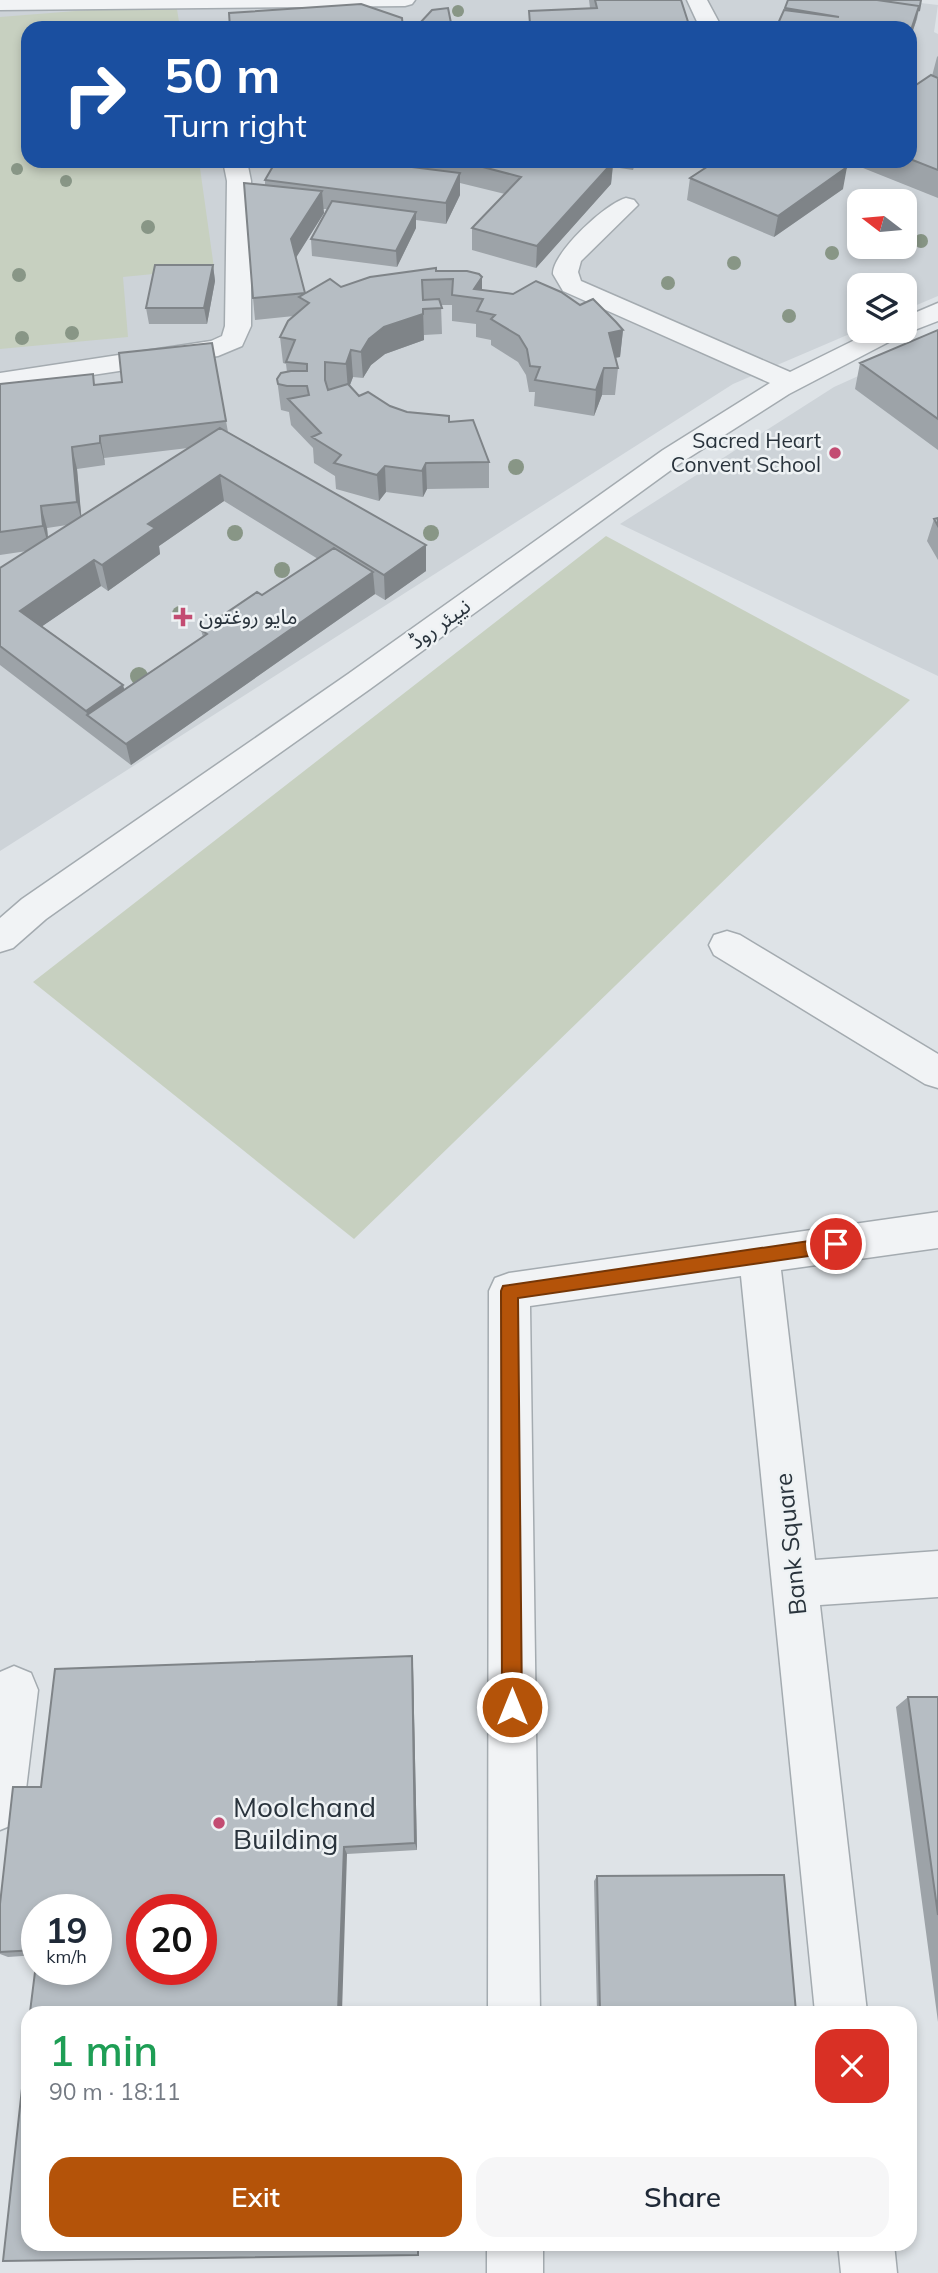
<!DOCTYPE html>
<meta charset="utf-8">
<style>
:root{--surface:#fff;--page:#f6f6f7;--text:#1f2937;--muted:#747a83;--accent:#b45309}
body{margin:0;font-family:Mulish,"Noto Sans Arabic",sans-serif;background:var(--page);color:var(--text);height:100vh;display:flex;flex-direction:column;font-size:26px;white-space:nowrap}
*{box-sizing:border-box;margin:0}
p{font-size:23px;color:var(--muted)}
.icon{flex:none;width:38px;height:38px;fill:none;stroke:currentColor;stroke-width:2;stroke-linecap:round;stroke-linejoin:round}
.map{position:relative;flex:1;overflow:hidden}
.panel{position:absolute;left:21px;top:2006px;width:896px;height:245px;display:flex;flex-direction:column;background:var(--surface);border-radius:21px;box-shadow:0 4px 10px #0003}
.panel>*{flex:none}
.guide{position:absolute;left:21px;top:21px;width:896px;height:147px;border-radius:21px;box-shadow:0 4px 10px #0003;background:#1a4fa0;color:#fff;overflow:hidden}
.needle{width:46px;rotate:286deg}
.fabs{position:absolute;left:847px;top:189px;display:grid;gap:14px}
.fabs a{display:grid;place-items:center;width:70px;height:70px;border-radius:14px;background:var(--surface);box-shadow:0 4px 10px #0003;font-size:35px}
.speed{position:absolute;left:21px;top:1894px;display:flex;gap:14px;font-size:35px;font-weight:700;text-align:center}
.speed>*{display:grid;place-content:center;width:91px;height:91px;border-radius:50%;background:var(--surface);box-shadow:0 4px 10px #0003;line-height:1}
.speed small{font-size:18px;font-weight:400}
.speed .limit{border:10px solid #d22;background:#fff;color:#111}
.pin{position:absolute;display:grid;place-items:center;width:60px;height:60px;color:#fff;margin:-30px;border:4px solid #fff;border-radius:50%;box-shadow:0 2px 7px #0007}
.me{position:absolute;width:77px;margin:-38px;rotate:0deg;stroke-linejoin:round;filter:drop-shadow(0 0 5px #0008)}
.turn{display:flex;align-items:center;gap:24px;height:147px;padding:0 28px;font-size:32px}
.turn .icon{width:91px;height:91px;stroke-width:2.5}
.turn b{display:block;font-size:49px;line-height:60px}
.round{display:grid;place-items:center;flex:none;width:74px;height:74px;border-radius:21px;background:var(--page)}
.summary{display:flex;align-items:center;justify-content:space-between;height:119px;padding:0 28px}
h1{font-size:42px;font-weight:600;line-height:52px;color:#1e9e55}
.button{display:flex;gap:14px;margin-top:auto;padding:14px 28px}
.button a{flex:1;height:80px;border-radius:21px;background:var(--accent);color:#fff;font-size:28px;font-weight:600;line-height:80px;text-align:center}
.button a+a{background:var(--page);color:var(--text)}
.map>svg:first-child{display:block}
</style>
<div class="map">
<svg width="938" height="2273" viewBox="0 0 938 2273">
<rect width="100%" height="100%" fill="#dee3e7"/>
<path fill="#cdd3d8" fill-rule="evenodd" d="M0 0H895L938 5 934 32 938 34V296L905 310V285H859V330L733 384 0 851ZM28 28H910V161H28ZM859 201H905V247H859Z
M938 340V676L620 524 834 387Z"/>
<path fill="#c7d0c0" d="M176 3 180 28H28V161H199L214 268 123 277 128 337 0 349V17Z
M606 536 910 700 354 1239 33 982Z"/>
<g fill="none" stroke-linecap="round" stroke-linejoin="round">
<g stroke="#a4abb0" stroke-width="3">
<path id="minor" d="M0 0H415L412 4 405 6 0 10Z
M687 0H707L722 28H700Z
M223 161H247L251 181V326L242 346 218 356 0 389V373L211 341 222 336 225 326 227 181Z
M626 198 634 200 638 205 581 261 578 272 581 281 790 372 873 331H905V317L938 303V321L904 334 789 394 682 462 370 689 46 919 13 948 0 952V918L22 899 348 674 663 450 770 383 563 291 553 274C552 253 606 203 626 198Z
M727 931 740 935 938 1054V1088L925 1084 714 955 709 945 714 935Z
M938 1212V1248L781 1270 815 1560 938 1551V1597L820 1605 867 2012H815L741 1276 530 1306 540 2012H488L489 1291 495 1278 509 1273Z
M14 1666 31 1673 38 1690 24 1806 17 1823 0 1830V1672Z
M487 2244H543V2273H487Z
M838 2244H894L897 2273H841Z"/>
</g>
<use href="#minor" fill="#f1f3f5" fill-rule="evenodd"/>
</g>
<g fill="#889686">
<circle cx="458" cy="11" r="6"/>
<circle cx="17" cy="169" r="6"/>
<circle cx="66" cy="181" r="6"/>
<circle cx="148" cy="227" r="7"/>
<circle cx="921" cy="241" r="7"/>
<circle cx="832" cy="253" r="7"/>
<circle cx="734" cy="263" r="7"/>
<circle cx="19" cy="275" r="7"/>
<circle cx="668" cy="283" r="7"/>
<circle cx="789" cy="316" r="7"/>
<circle cx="72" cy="333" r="7"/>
<circle cx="22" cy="338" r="7"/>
<circle cx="516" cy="467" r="8"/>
<circle cx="235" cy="533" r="8"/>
<circle cx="431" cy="533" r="8"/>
<circle cx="282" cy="570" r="8"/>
<circle cx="180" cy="614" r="8"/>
<circle cx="139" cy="676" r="9"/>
</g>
<path fill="#9da3a8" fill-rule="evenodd" d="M589 0H681L529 24V11L590 8Z
M921 0 917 19 910 39V28L784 10 785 8Z
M938 56V198L848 162 910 161V89L932 76 937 57Z
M384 161H636L633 170 613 167 611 184 536 268 472 250V228L505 194 460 183V195L446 224 416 220V228L397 267 312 256 311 239 328 209H323L324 213 296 257 305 294 436 271 482 277V290L580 305 623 330 620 357 615 358 618 368 615 395H602L594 416 534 406 535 392H529L526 375 518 362 491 345V340L476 337V324L452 321V305H441L442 334 424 335V340L385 354 371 365 363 378 353 377 350 385 359 396 407 412 449 422 489 462V488L427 489 423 497 386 492 379 501 336 489 335 476 314 463 313 448 291 425 289 412 281 410 277 379 287 372 286 364 283 363 280 337 294 316 255 320 253 298 265 185V180L376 163 394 165 384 162Z
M690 178 843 189 774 237 687 200Z
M213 265 215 281 207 324H149L146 308Z
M938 330V450L855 389 860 363Z
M212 343 228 432 426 545V571L385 600 375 594 131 765 0 665V568L27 551 0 555V384L95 385 122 382ZM188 448 81 516 77 469 105 465 104 458ZM224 501 318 559 262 595 201 630 203 637 124 689 123 685 42 626 101 586 108 591 160 554 159 546ZM67 525 48 538 47 528Z
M938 518V560L927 541 934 519Z
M413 1667 417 1850 347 1854 96 1969 37 1909V1955L8 1957 0 1954V1904L41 1787Z
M908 1697H938V2022L896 1707Z
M597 1876 796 2012H597L594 1881Z"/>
<path fill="#7f8488" d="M919 6 916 21 910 39V33Z
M613 162 611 184 536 268 537 246Z
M847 167 843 189 774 237 778 216Z
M460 173V195L446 224V203Z
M322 191 324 213 294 261 291 239Z
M416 212V228L397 267 396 251Z
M213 265 215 281 207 324 204 308Z
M482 277V299L474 289Z
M423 309 424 340 385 354 371 365 363 378 361 352 369 339 384 327Z
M623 330 620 357 607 359 609 333Z
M351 350 353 377 348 390 346 364Z
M604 368 602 395 594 416 596 390Z
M100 436 104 458 105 465 100 443Z
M72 447 77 469 82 523 77 502Z
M426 463 427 489 423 497 422 471Z
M385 466 386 492 379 501 377 475Z
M220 475 224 501 159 546 160 554 108 591 102 565 148 524Z
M41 506 47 528 49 548 43 526Z
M426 545V571L385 600 384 575Z
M94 560 101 586 28 636 20 611Z
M373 572 375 594 131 765 126 744Z
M123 685 130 711 87 715 86 711Z
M412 1656 413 1667 417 1850 415 1843Z
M344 1847 347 1854 342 2012H338Z"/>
<path fill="#b6bdc3" stroke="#7f8488" stroke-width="2" fill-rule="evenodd" d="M595 0H681L690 28H521V24H530L529 11 597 8Z
M788 0H877L919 6 910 33V28H776L784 10 839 17 785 8Z
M877 0H921L919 11V6Z
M361 4 402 18 403 28H230L229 13Z
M448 8 452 28H420L419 24 432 10Z
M931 75 938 78V170L910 159V89Z
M276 161H364L460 173 446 203 265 180Z
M460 161H608L613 162 537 246 472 228 521 177Z
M716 161H832L847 167 778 216 690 178Z
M244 183 322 191 291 239 305 293 253 298Z
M332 201 416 212 396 251 311 239Z
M155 265H213L204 308H146Z
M436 268V271H467L479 274 482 277 474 289 513 294 536 281 561 292 580 305 593 299 616 322 623 330 609 333 618 368H604L596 390 535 380 540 367 530 366 527 349 519 336 491 319 495 315 477 311 483 299 452 295 453 279 422 280 423 300 439 299 442 308 423 309V314L384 327 369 339 361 352 351 350 346 364 325 362V380L328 390 348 384 359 396 368 392 390 406 407 412 449 416V422L473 420 489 462 426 463 422 471 385 466 377 475 334 463 341 455 312 437 321 433 288 399 309 395 307 386H287L278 384 277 379 281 373 291 371H307V364L286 362 295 340 280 337 288 321 309 303 299 297 330 279 341 287 370 277Z
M938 330V419L860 363Z
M212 343 226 421 100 436V443L72 447 77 502 41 506 43 526 0 532V384L93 374 94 385 122 382 119 353Z
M220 428 426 545 384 575 220 475 148 524 155 528 102 565 94 560 20 611 123 685 86 711 0 646V568Z
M938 518V526L934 519Z
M334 548 373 572 126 744 87 715 207 634 201 630 257 592 262 595Z
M412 1656 415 1843 344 1847 338 2012H30L37 1956V1969H96V1909H37V1950L0 1952V1904L13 1787H41L55 1669ZM142 1909H201V1969H142Z
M908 1697H938V1915Z
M784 1875 796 2012H600L597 1876Z
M28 2034V2244H418V2255L3 2261Z"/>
<path fill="#b45309" stroke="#753606" stroke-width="2" d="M836 1237 842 1239 844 1244 842 1250 836 1252 518 1298 522 1707 519 1714 512 1717 505 1714 502 1707 501 1291 503 1286Z"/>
<g fill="#c34c72" stroke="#eef2f4" stroke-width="2.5">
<circle cx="835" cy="453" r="7"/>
<path d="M179.5 606.5h7v7h7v7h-7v7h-7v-7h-7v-7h7z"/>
<circle cx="219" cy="1823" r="7"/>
</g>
<g text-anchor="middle" stroke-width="5" stroke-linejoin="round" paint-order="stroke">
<g font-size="21" fill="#29333c" stroke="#eef2f4" text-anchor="end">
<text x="821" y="448">Sacred Heart<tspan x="821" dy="24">Convent School</tspan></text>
<text x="199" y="624" text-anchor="start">مایو روغتون</text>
</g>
<g font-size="21" fill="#29333c" stroke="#eef2f4">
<text transform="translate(440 624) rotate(-36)" y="7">نیپئر روڈ</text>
</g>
<g font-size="24" fill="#29333c" stroke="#eef2f4">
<text transform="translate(791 1544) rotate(-96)" y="8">Bank Square</text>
</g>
<g font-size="28" fill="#29333c" stroke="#eef2f4" text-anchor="start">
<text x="233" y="1817">Moolchand<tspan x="233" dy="32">Building</tspan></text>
</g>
</g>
</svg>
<div class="fabs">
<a><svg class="needle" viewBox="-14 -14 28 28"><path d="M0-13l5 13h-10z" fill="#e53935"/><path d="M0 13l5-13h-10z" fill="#747a83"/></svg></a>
<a><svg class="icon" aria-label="layers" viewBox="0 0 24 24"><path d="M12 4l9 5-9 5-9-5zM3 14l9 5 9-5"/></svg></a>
</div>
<div class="speed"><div>19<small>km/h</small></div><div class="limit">20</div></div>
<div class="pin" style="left:836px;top:1244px;background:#d93025"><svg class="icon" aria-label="arrive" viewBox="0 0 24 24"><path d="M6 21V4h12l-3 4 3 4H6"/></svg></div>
<svg class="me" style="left:512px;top:1707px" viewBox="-20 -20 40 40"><circle r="17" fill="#b45309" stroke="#fff" stroke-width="3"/><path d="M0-11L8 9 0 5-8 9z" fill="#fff"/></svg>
<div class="guide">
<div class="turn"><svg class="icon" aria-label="right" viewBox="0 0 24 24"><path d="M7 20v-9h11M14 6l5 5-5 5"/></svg><div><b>50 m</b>Turn right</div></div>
</div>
<section class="panel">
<div class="summary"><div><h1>1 min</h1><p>90 m · 18:11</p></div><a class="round" style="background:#d93025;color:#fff"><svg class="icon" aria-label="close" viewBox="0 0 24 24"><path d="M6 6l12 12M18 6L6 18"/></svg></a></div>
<div class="button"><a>Exit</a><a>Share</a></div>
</section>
</div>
